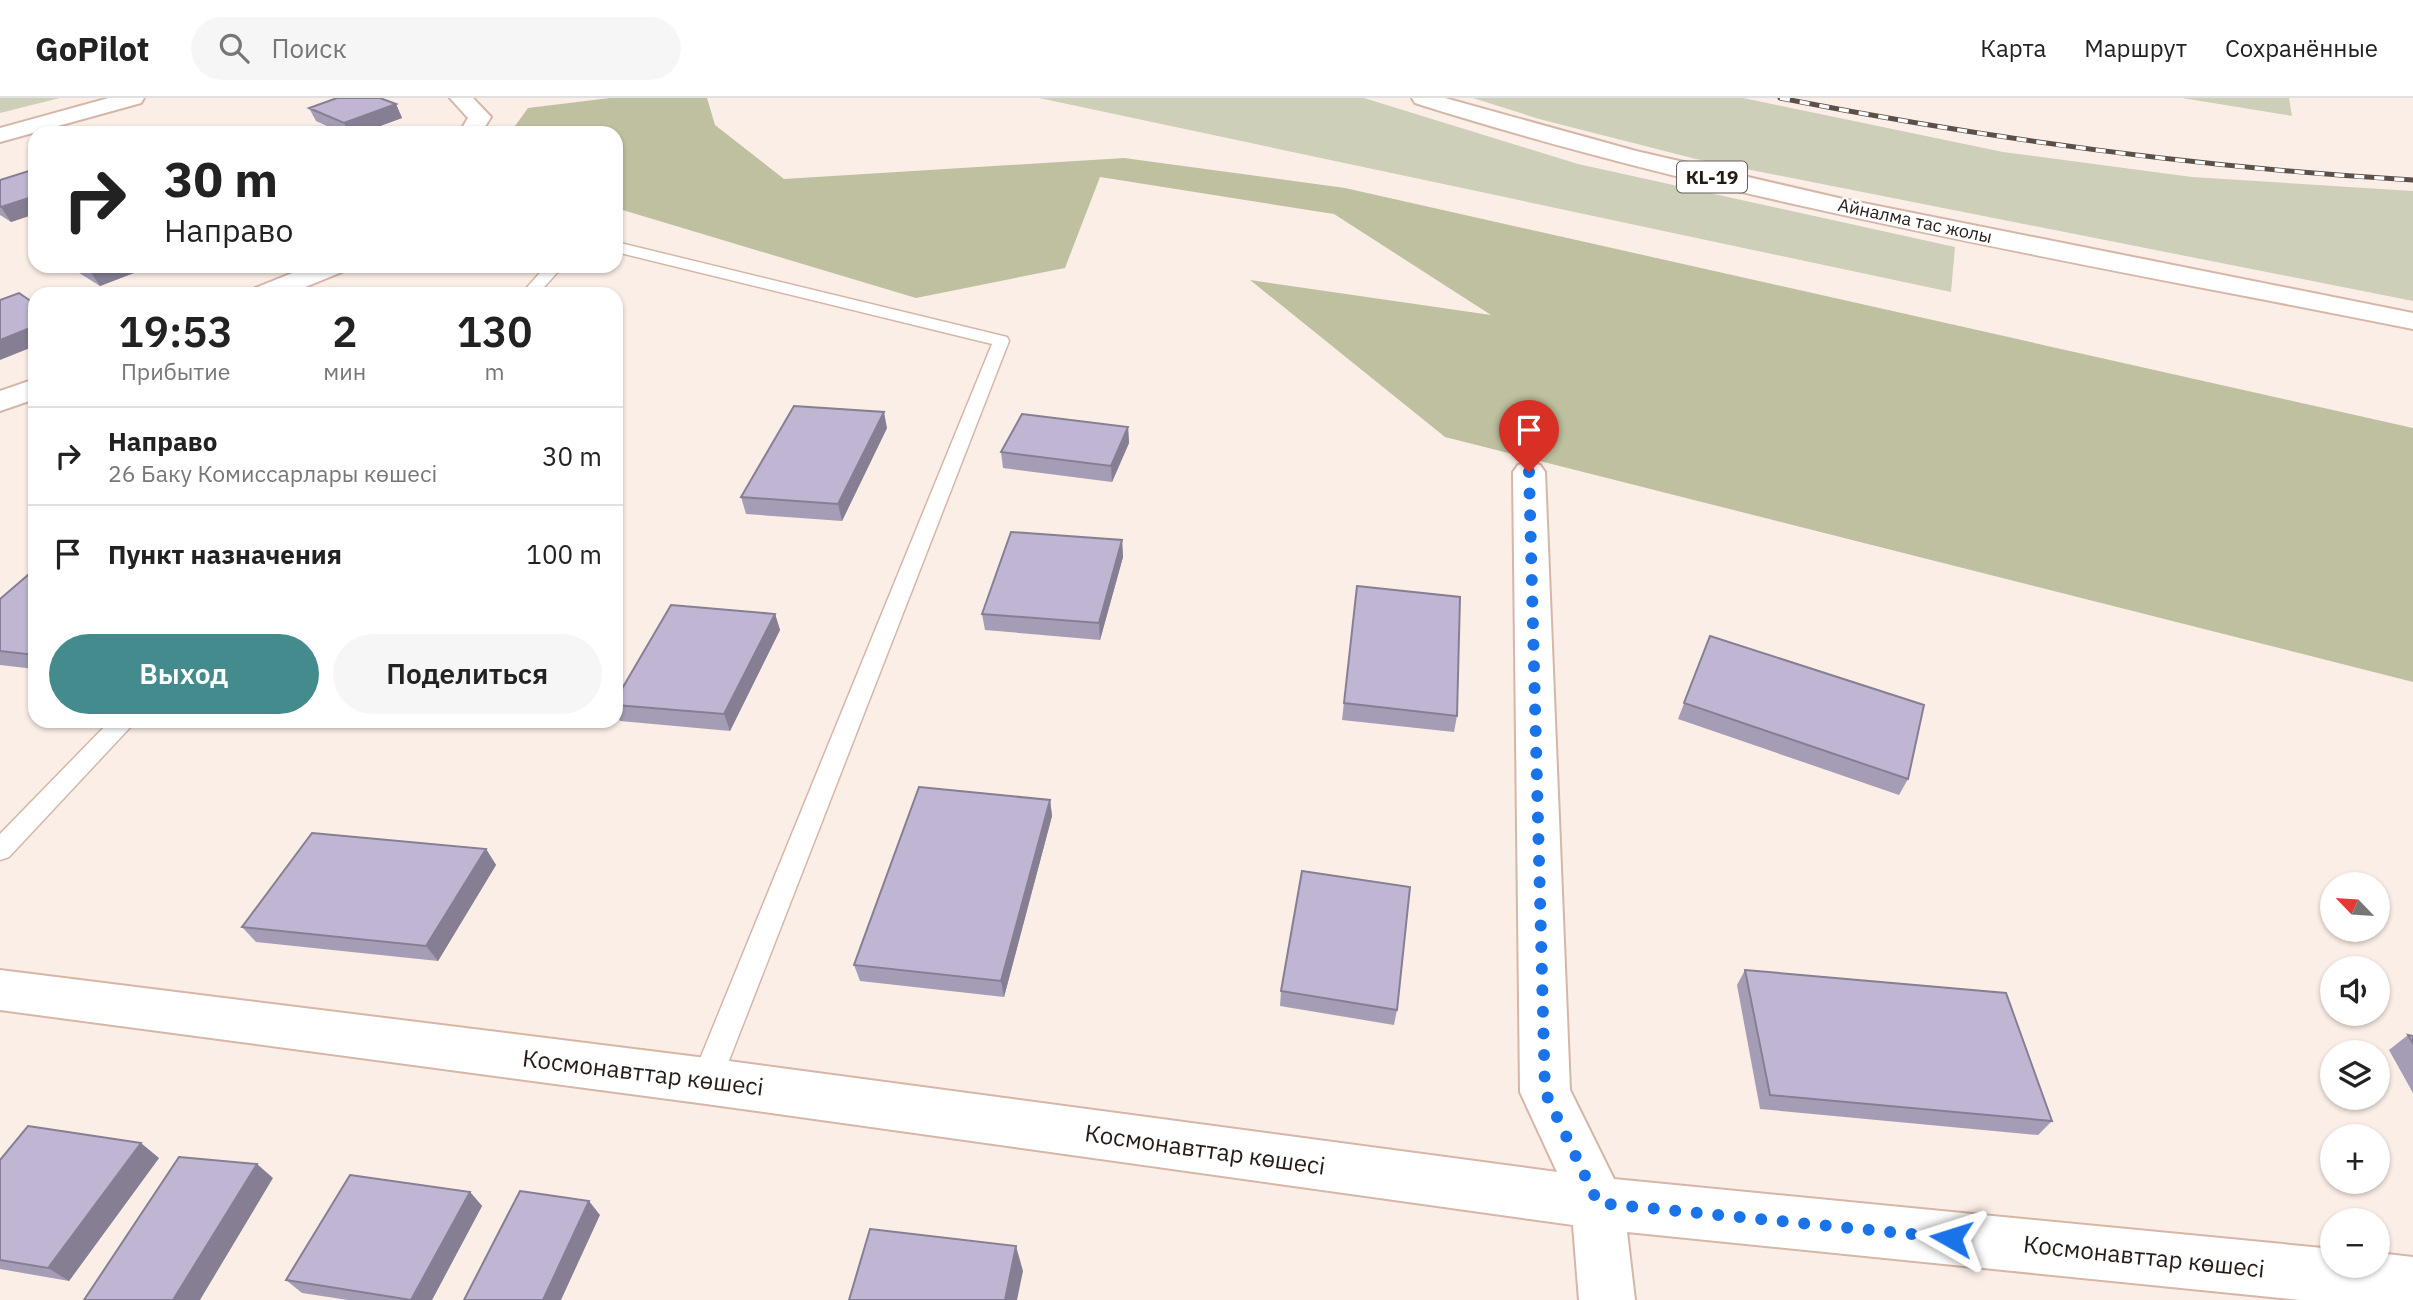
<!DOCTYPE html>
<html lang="ru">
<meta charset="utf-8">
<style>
:root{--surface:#fff;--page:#f6f6f6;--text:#222;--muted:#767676;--line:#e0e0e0;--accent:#438b8c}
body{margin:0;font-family:"IBM Plex Sans",sans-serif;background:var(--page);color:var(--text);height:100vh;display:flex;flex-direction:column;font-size:26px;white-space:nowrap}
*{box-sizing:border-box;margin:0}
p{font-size:23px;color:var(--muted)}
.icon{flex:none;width:38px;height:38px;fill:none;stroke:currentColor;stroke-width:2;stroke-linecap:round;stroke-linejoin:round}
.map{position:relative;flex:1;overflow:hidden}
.details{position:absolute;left:28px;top:189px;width:595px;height:441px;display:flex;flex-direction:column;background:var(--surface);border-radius:21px;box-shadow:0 2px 5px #0004}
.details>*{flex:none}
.guide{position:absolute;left:28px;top:28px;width:595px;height:147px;border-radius:21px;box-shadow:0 2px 5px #0004;background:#fff;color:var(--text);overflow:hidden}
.needle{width:46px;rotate:295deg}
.fabs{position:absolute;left:2320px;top:774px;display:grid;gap:14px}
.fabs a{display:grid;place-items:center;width:70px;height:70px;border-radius:50%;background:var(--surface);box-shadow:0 2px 5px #0004;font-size:35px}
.pin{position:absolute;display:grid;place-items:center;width:60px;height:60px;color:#fff;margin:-72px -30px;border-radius:50% 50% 50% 0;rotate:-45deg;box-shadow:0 0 7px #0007}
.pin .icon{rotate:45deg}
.me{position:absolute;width:77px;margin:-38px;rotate:276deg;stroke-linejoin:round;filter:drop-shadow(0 0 5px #0008)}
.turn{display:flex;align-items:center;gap:24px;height:147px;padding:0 21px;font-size:32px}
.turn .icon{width:91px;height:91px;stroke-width:2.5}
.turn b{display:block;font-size:49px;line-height:60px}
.eta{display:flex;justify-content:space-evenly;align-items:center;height:119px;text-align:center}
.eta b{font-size:42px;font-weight:600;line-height:49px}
.action{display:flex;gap:14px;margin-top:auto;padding:14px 21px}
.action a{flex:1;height:80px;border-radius:42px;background:var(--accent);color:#fff;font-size:28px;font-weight:600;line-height:80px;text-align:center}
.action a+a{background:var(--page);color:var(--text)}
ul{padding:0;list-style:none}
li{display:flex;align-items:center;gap:21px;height:98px;padding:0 21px;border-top:2px solid var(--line)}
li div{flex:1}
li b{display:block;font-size:26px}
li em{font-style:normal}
header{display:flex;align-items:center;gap:42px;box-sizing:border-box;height:98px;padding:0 35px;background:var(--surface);border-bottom:2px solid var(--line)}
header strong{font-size:33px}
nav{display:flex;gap:38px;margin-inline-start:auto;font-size:24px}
.search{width:490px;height:63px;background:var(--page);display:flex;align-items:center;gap:18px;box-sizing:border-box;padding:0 24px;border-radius:38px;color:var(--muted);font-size:26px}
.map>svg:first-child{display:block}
</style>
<header>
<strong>GoPilot</strong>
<div class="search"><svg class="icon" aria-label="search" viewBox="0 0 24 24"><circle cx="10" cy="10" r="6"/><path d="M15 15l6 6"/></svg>Поиск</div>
<nav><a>Карта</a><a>Маршрут</a><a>Сохранённые</a></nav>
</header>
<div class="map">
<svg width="2413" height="1202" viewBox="0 0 2413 1202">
<rect width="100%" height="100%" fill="#fbeee7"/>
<path fill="#cdcfb8" d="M0 0H60L0 15Z
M1039 0H1364L1578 66 1955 149 1951 194Z
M1473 0H1743L2003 54 2192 79 2413 93V203L1696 61 1539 21Z
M2182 0H2289L2292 18Z"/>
<path fill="#bec09f" d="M610 0H707L715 27 784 81 1124 60 1345 90 2413 330V584L1445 339 1250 182 1491 217 1334 116 1100 79 1065 170 916 200 616 110V35H510L528 10Z"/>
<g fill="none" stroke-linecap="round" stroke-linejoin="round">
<g stroke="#d5b6a7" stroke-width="3">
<path id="lane" d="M616 144 1007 239 1009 243 721 983 716 992 706 996 696 992 691 983 992 246 616 154Z
M546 168H563L538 196H521Z
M110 623H136L9 759 0 762V736Z"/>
</g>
<g stroke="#d5b6a7" stroke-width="4">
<path id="street" d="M109 0H144L141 5 0 44V30Z
M450 0H473L491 19 481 35H459L468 20Z
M310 168H346L342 174 288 196H251L255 190Z
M35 281V301L0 313V293Z
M1529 364 1540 367 1545 374 1570 992 1614 1081 2333 1151V1167H2378V1155L2413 1159V1202H2300L1627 1134 1635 1202H1579L1573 1127 706 1006 0 912V872L706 960 1557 1074 1520 994 1513 374 1518 367Z"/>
</g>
<g stroke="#d5b6a7" stroke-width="4">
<path id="highway" d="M1412 0H1445L1636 53 1843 101 2413 215V231C2079 164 1740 108 1415 5Z"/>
</g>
<use href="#lane" fill="#fff" fill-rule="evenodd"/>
<use href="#street" fill="#fff" fill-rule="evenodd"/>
<use href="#highway" fill="#fff" fill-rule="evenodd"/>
<g stroke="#5b5049" stroke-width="5">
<path id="rail" d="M1780 0C1990 41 2200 70 2413 82"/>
</g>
<use href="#rail" stroke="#fefefe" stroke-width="3.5" stroke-dasharray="10" stroke-linecap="butt"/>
</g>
<path fill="#a59db5" d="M396 6 402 20 361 35H342L316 23 309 10Z
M35 71V116L11 124 0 117V82Z
M68 168H152L100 188Z
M1128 329 1129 345 1112 384 1003 370 1001 354Z
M887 330 842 423 746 416 741 399Z
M1122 442 1123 459 1100 542 985 532 982 516Z
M35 471V571L0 567V501Z
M1357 488 1457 618 1454 634 1342 622Z
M775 516 780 532 730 633 620 623 616 614V601Z
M1710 538 1908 681 1899 697 1678 621Z
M1050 702 1052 718 1004 899 860 883 854 867Z
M486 751 496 767 438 863 256 844 242 829Z
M1745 872 2052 1023 2038 1037 1760 1011 1737 887Z
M1281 893 1397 912 1394 927 1280 908Z
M2408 937 2413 938V995L2389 952Z
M159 1060 69 1183 0 1171V1062Z
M470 1094 482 1108 432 1202H348L302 1195 286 1182Z"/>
<path fill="#867f94" d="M396 6 402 20 361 35H349L344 25Z
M35 98V116L11 124 1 109Z
M104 168H152L100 188 90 173Z
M35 228V248L0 262V242Z
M884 314 887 330 842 423 838 406Z
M1128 329 1129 345 1112 384 1111 368Z
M1122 442 1123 459 1100 542 1099 525Z
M775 516 780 532 730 633 724 616Z
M1050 702 1052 718 1004 899 1001 883Z
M486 751 496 767 438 863 426 848Z
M141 1045 159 1060 69 1183 48 1170Z
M257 1066 273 1080 200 1202H173Z
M470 1094 482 1108 432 1202H412Z
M589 1103 600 1117 561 1202H543Z
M1016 1148 1023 1173 1017 1202H1005Z"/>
<path fill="#c0b6d3" stroke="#867f94" stroke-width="2" d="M337 0H380L396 6 344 25 309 10Z
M35 71V98L1 109 0 108V82Z
M81 168H104L90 173Z
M19 195 35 206V228L0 242V202Z
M794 308 884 314 838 406 741 399Z
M1022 316 1128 329 1111 368 1001 354Z
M1011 434 1122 442 1099 525 982 516Z
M35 471V557L0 553V501Z
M1357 488 1460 499 1457 618 1344 605Z
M671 507 775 516 724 616 616 607V601Z
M1710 538 1924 607 1908 681 1684 605Z
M919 689 1050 702 1001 883 854 867Z
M312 735 486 751 426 848 242 829Z
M1302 773 1410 789 1397 912 1281 893Z
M1745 872 2006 895 2052 1023 1770 997Z
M2408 937 2413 938V945Z
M28 1028 141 1045 48 1170 0 1162V1062Z
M179 1059 257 1066 173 1202H84Z
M350 1077 470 1094 411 1202 286 1182Z
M520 1093 589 1103 543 1202H464Z
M870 1131 1016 1148 1005 1202H849Z"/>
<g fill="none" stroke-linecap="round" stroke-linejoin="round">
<path stroke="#1a73e8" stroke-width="12" stroke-dasharray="0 21.6" d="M1529 374 1545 994 1598 1105 1951 1140"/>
</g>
<g text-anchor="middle" stroke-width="5" stroke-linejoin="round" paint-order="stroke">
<g font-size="18" fill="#261b15" stroke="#fefefe">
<text transform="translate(1915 123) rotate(12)" y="6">Айналма тас жолы</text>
</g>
<rect fill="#fefefe" stroke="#675f5b" stroke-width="2" x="1677" y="63.5" width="70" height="31" rx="5"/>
<g font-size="19" font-weight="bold" fill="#261b15">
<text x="1712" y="86">КL-19</text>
</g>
<g font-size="24" fill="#261b15" stroke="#fefefe">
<text transform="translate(643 975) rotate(7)" y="8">Космонавттар көшесі</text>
<text transform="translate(1205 1052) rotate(8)" y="8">Космонавттар көшесі</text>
<text transform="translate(2144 1159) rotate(6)" y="8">Космонавттар көшесі</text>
</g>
</g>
</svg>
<div class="fabs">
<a><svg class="needle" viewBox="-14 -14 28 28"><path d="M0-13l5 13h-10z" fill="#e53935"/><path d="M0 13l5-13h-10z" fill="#767676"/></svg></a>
<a><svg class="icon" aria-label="sound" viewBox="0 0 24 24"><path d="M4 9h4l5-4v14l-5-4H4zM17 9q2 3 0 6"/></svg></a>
<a><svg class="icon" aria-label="layers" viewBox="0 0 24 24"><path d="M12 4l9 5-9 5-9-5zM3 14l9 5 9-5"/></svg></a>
<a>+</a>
<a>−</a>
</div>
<div class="pin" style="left:1529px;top:374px;background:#d93025"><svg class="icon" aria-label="arrive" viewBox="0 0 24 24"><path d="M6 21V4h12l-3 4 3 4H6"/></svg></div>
<svg class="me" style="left:1951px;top:1140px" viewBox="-20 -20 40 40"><path d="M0-17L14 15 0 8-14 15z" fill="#1a73e8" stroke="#fff" stroke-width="4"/></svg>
<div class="guide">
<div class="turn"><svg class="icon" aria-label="right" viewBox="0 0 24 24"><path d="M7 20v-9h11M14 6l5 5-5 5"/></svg><div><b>30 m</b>Направо</div></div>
</div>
<section class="details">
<div class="eta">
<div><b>19:53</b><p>Прибытие</p></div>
<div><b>2</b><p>мин</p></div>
<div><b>130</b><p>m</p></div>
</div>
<ul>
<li><svg class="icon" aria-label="right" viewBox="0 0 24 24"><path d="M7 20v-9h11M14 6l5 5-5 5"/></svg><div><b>Направо</b><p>26 Баку Комиссарлары көшесі</p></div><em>30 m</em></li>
<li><svg class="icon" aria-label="arrive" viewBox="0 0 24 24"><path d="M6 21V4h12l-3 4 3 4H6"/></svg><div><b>Пункт назначения</b></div><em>100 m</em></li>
</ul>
<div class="action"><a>Выход</a><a>Поделиться</a></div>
</section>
</div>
